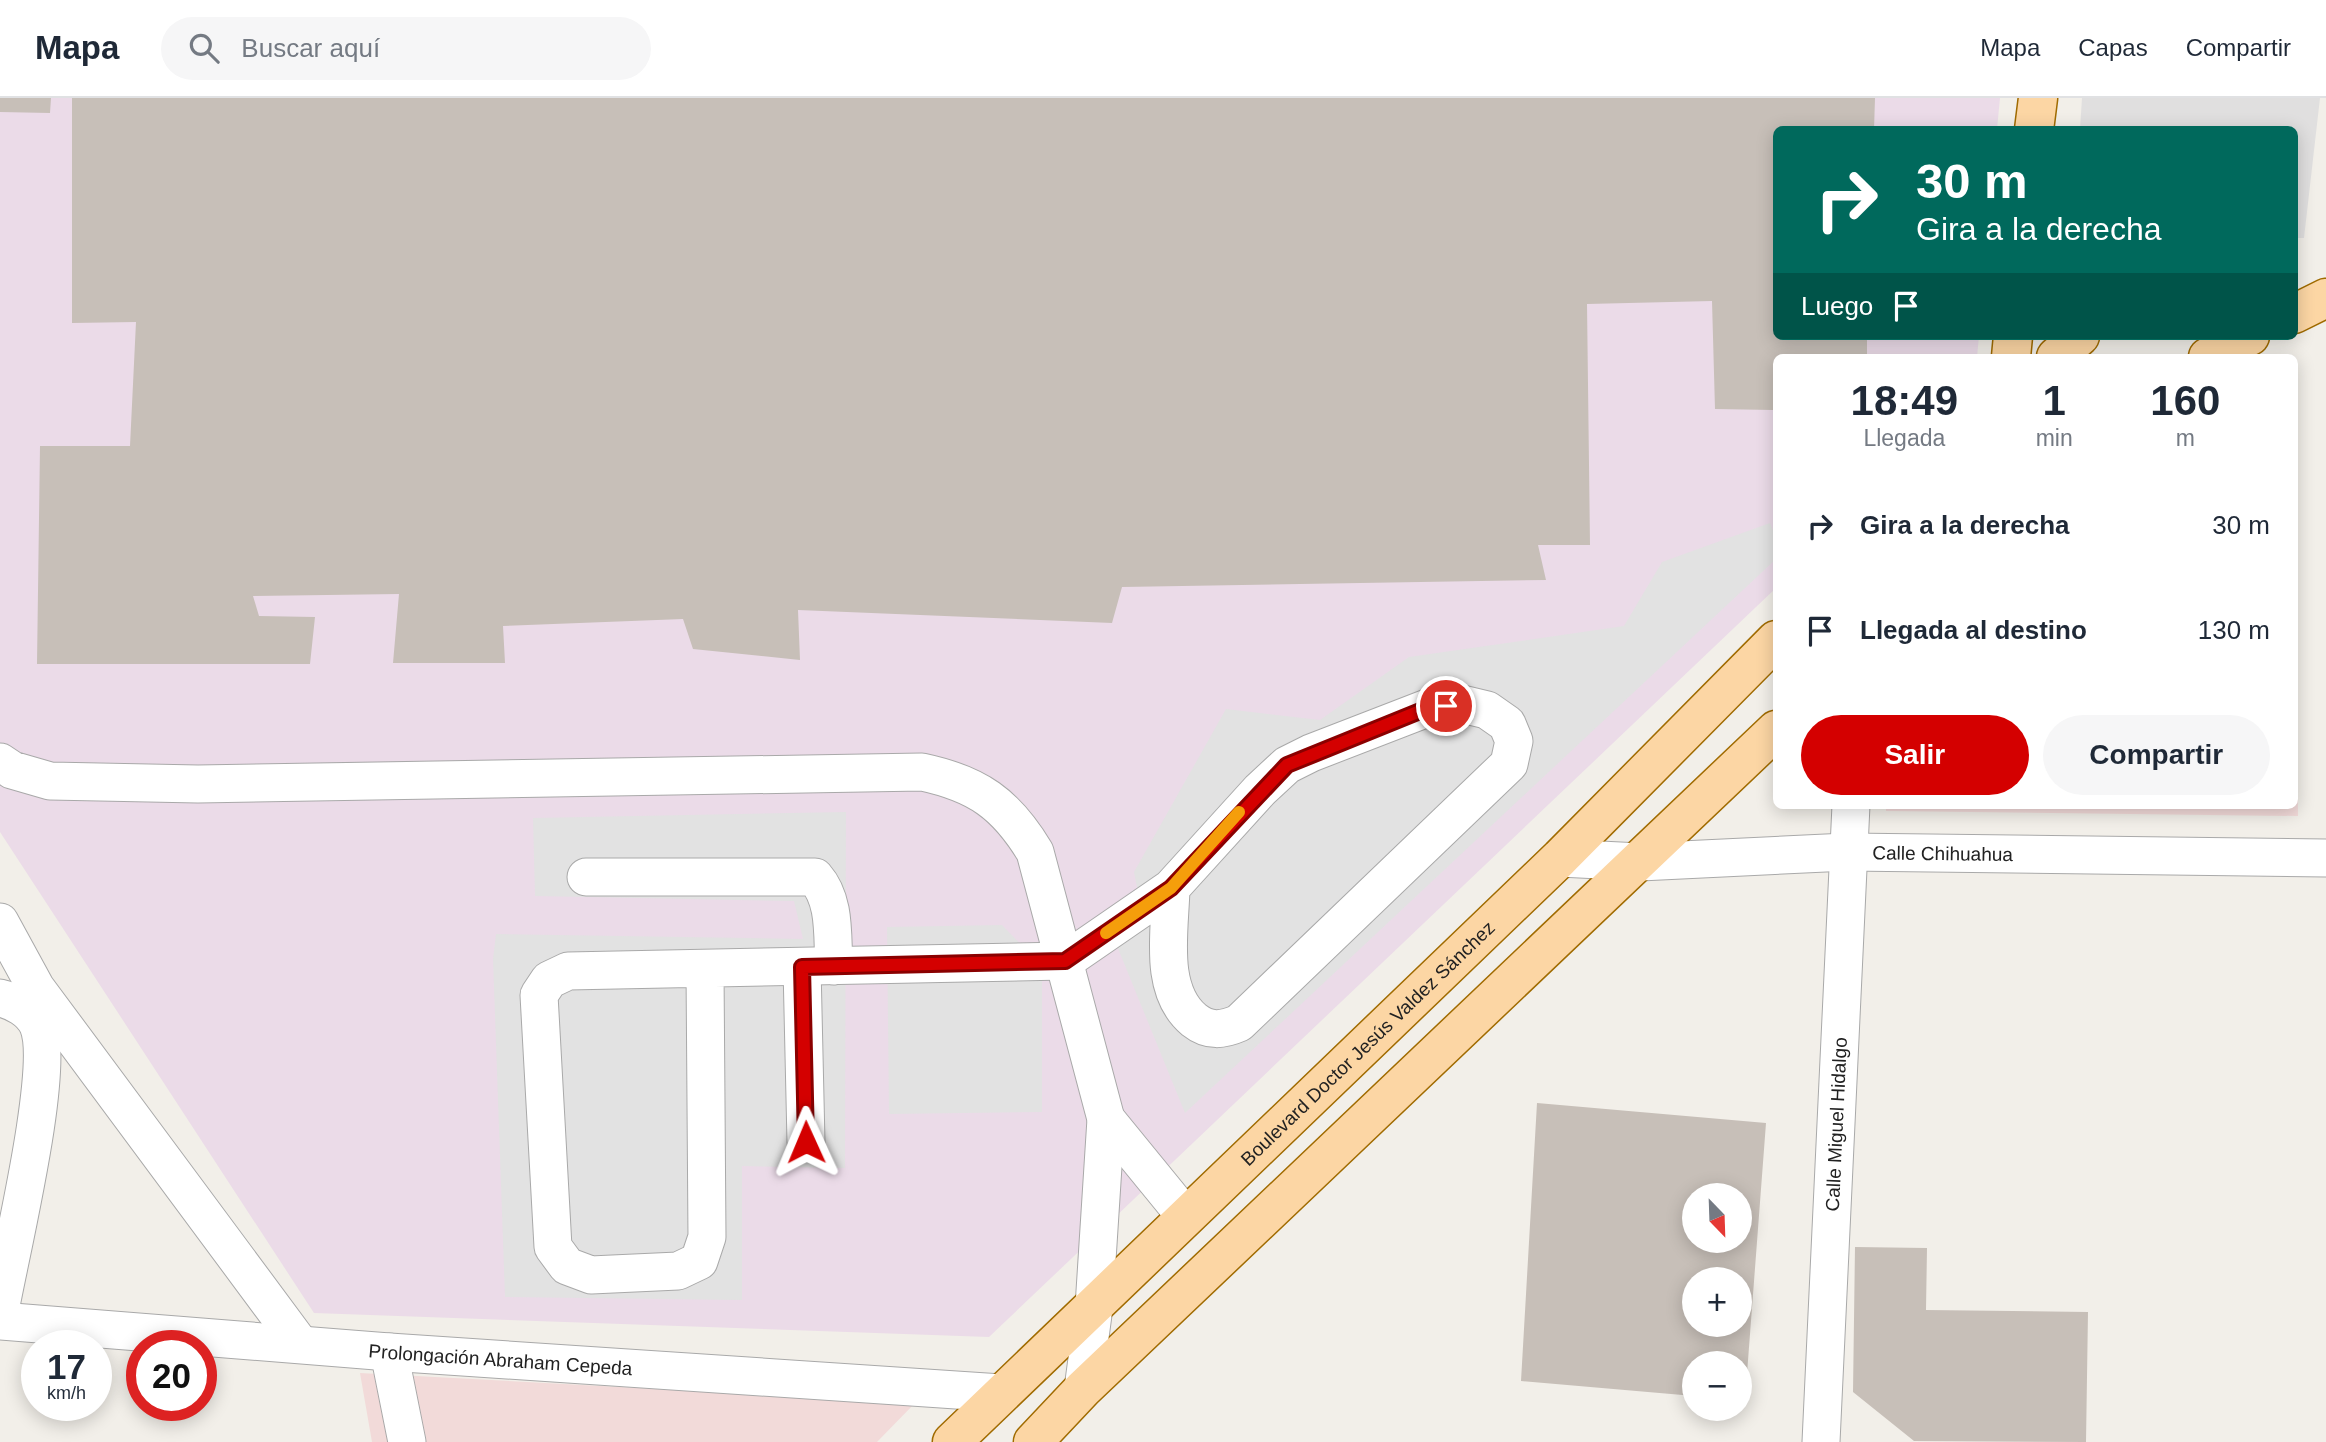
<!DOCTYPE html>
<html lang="es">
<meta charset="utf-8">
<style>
:root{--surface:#fff;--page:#f6f6f7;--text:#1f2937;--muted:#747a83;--line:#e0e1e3;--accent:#d40000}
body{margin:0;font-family:Arial,sans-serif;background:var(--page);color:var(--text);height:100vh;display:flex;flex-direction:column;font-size:26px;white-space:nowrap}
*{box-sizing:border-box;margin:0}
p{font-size:23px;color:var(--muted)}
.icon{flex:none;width:38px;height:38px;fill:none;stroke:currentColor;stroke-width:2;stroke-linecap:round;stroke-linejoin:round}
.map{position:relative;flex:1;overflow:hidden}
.drawer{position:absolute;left:1773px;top:256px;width:525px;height:455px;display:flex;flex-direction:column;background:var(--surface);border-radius:10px;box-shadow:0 4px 18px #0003}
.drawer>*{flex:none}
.hud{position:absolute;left:1773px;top:28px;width:525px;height:214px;border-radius:10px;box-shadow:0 4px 18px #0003;background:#00695c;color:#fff;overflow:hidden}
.needle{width:46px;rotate:157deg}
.buttons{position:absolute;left:1682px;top:1085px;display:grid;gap:14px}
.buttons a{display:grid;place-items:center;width:70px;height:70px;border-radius:50%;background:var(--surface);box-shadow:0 4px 18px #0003;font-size:35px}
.speed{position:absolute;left:21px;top:1232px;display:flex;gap:14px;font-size:35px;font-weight:700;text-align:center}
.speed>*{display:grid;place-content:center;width:91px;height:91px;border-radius:50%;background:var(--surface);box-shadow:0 4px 18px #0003;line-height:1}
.speed small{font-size:18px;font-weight:400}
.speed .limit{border:10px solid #d22;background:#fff;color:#111}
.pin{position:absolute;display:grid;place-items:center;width:60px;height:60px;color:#fff;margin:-30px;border:4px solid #fff;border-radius:50%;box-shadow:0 2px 7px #0007}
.me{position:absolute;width:77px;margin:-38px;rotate:359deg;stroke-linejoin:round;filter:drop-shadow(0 0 5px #0008)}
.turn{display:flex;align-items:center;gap:24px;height:147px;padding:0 28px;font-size:32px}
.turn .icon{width:91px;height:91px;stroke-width:2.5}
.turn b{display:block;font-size:49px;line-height:60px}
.then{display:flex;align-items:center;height:66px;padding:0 28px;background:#0003;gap:14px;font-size:26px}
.eta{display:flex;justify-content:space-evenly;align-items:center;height:119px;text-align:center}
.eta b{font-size:42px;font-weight:800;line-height:49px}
.button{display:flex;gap:14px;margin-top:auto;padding:14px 28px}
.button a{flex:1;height:80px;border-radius:42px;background:var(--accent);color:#fff;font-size:28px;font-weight:800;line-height:80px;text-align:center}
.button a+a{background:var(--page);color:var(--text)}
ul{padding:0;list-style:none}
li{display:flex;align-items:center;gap:21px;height:105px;padding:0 28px}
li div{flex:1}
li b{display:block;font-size:26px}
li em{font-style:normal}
header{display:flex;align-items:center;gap:42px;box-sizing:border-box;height:98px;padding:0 35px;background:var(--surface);border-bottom:2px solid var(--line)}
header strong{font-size:33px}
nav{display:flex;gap:38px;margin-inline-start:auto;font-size:24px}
.search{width:490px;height:63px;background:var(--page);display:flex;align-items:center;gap:18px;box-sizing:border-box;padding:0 24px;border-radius:38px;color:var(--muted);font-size:26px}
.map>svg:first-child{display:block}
</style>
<header>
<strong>Mapa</strong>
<div class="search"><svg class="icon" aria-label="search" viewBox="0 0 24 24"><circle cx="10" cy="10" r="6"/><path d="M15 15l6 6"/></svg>Buscar aquí</div>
<nav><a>Mapa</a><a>Capas</a><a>Compartir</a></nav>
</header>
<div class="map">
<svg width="2326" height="1344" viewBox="0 0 2326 1344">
<rect width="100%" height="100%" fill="#f2efe9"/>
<path fill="#e0dfdf" d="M2082 0H2320L2304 140H2294V32L2080 31Z"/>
<path fill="#f2dad9" d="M2294 296 2298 718 1886 713V707H2294Z
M360 1275 915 1305 877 1344H372Z"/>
<path fill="#ebdbe8" d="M0 0H2000L1997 31 1776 32V238H1979L1977 259H1776V490L989 1239 314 1215 0 734Z"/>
<path fill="#e2e2e2" d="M1770 425 1776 439V461L1185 1015 1115 843 1145 831 1134 774 1226 611 1320 622 1409 559 1624 528 1662 464Z
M846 714 845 1070 742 1068V1202L505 1199 493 861 496 836 803 841 794 803 535 798 533 720Z
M1002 827 1042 868V1014L889 1016 887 829Z"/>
<path fill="#c7bfb8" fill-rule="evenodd" d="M0 0H51L50 15 0 14Z
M72 0H1875L1874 32H1776V238H1867V259H1776L1773 312 1715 311 1712 203 1587 206 1590 447H1538L1546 482 1122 489 1112 525 798 512 800 562 693 551 683 521 503 528 505 565H393L399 496 253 498 259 518 315 519 310 566H37L40 348H130L136 224 72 225Z
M1537 1005 1766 1025 1745 1302H1740V1265H1694V1298L1521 1283ZM1694 1097H1740V1143H1694ZM1694 1181H1740V1227H1694Z
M1855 1149 1927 1150 1926 1212 2088 1214 2086 1344 1914 1343 1853 1294Z"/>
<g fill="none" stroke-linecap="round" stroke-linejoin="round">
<g stroke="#a9a9a9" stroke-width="39">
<g id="minor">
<path d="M0 664 12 672 50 683 198 686 922 674C978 686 1006 706 1035 754L1106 1021 1094 1209 1083 1291"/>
<path id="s1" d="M1560 760 1640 764 1847 754 2326 760"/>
<path d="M586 779H815C836 803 832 837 834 868"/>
<path d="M0 824 36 890 300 1246"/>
<path d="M802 869 806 1044"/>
<path d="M705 871 707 1139 699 1163 678 1173 591 1177 567 1168 553 1149 539 897 549 882 568 873 1065 863 1171 790 1260 692 1287 667 1311 655 1430 609 1462 606 1487 612 1507 626 1514 643 1509 666 1239 925C1223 932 1209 934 1194 922 1158 892 1170 833 1171 790"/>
<path d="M0 900C14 903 31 912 38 927 56 970 10 1157 0 1213"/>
<path d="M1106 1021 1186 1119"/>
<path id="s2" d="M0 1223 389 1254 1001 1295"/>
<path d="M389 1254 407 1344"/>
<path id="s3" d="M1821 1344 1851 707"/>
</g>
</g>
<g stroke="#a06b00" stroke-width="41">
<g id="major">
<path d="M2034 32 2038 0"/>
<path d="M2294 216 2326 200"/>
<path d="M2011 259 2013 238"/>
<path d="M2056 259 2080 238"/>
<path d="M2208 259 2250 238"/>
<path id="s4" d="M952 1344 1560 760 1776 542"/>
<path d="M1033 1344 1083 1291 1776 632"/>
</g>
</g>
<use href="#minor" stroke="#fff" stroke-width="37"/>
<use href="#major" stroke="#fcd6a4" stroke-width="38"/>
</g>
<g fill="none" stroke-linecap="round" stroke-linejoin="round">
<g stroke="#8a0000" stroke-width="18">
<path id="route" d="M806 1044 802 869 1065 863 1171 790 1287 667 1430 609 1446 608"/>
</g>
<use href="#route" stroke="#d40000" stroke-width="12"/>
<path stroke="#f59e0b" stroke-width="12" d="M1106 835 1171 790 1239 714"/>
</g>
<g text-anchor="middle" stroke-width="5" stroke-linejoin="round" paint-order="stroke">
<g font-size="19" fill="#222" stroke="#fff">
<text dy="7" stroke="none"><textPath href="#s1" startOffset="383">Calle Chihuahua</textPath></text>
<text dy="7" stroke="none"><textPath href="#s4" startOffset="576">Boulevard Doctor Jesús Valdez Sánchez</textPath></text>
<text dy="7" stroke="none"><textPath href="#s3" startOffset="318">Calle Miguel Hidalgo</textPath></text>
<text dy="7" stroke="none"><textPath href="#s2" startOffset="502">Prolongación Abraham Cepeda</textPath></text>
</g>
</g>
</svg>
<div class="buttons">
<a><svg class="needle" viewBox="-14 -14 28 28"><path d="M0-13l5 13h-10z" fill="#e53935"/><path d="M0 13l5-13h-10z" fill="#747a83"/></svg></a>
<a>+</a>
<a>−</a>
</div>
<div class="speed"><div>17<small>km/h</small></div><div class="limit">20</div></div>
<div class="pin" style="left:1446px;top:608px;background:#d93025"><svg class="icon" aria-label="arrive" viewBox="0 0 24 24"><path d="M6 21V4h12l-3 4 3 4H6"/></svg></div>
<svg class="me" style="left:806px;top:1044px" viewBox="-20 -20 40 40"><path d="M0-17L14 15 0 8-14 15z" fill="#d40000" stroke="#fff" stroke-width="4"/></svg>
<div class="hud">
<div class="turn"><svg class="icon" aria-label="right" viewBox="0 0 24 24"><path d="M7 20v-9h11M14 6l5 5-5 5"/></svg><div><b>30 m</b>Gira a la derecha</div></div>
<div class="then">Luego<svg class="icon" aria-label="arrive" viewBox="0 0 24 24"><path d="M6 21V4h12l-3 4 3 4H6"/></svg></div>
</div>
<section class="drawer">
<div class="eta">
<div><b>18:49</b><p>Llegada</p></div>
<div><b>1</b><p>min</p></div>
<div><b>160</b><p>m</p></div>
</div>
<ul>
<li><svg class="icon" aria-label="right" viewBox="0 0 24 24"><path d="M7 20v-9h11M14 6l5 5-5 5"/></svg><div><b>Gira a la derecha</b></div><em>30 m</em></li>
<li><svg class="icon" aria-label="arrive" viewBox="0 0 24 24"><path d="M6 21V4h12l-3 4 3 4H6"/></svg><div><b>Llegada al destino</b></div><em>130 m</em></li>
</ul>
<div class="button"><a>Salir</a><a>Compartir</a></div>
</section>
</div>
